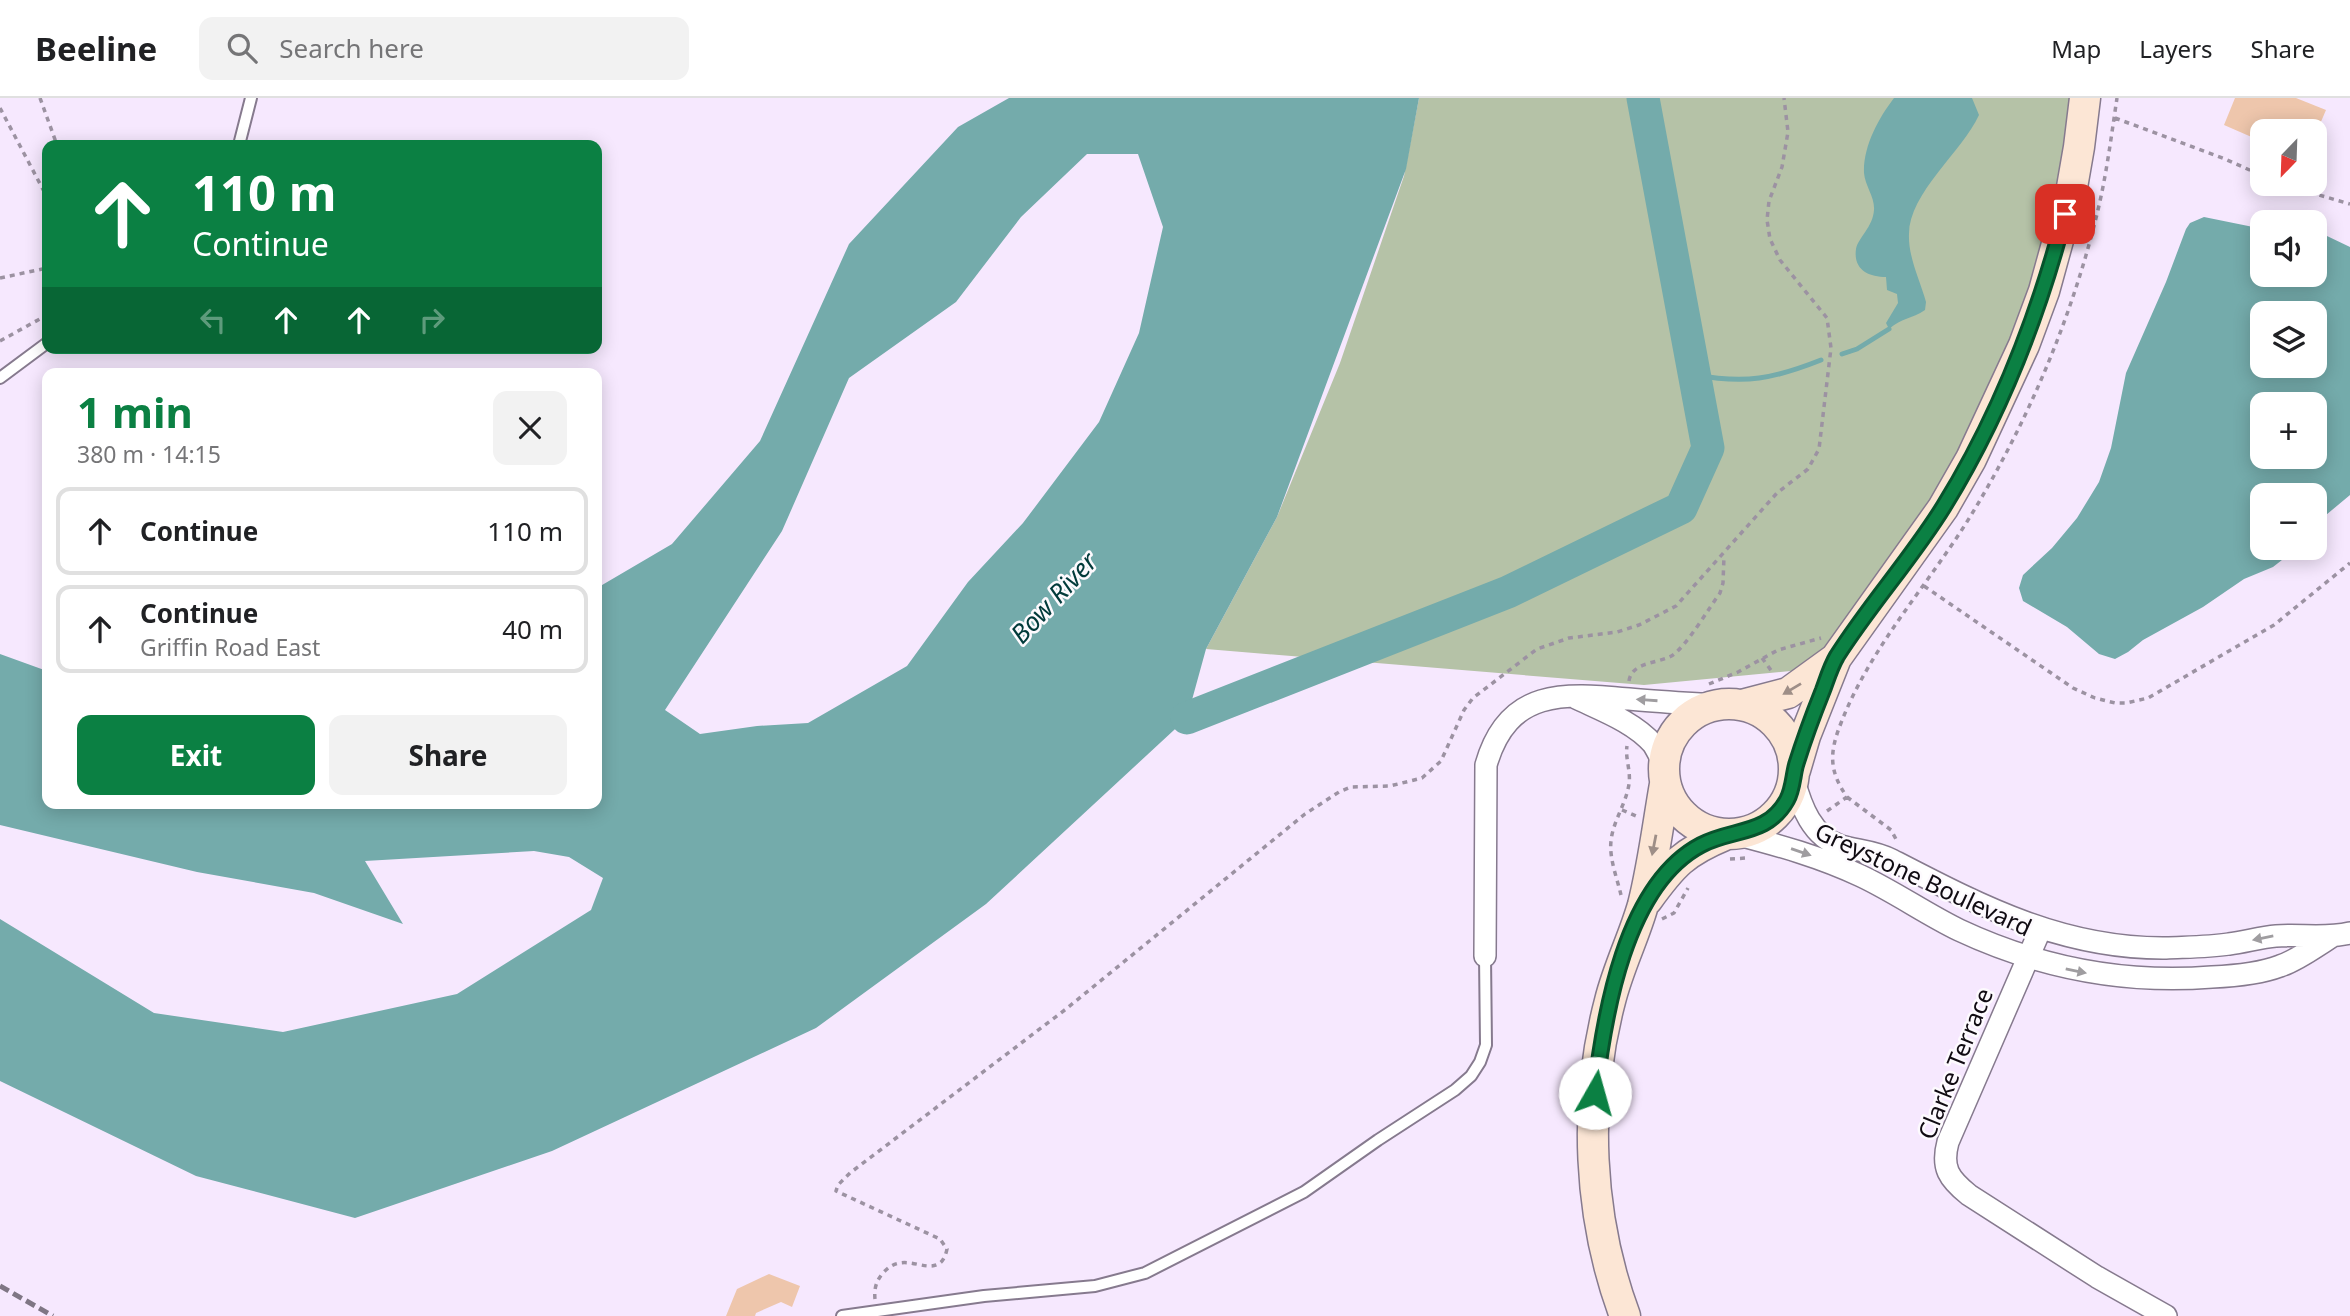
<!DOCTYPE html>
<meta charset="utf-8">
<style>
:root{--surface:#fff;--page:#f2f2f2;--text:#202124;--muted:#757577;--line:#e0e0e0;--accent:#0b8043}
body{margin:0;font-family:"Noto Sans",sans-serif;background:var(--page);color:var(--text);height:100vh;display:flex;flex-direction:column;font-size:26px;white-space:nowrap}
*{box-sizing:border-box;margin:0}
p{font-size:23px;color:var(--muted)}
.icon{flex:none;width:38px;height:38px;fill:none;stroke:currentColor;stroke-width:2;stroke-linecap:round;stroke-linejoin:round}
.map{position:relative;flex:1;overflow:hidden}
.drawer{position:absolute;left:42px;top:270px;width:560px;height:441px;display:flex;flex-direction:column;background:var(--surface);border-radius:14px;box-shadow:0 4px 18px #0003}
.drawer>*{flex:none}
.top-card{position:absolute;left:42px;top:42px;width:560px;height:214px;border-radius:14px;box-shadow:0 4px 18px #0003;background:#0b8043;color:#fff;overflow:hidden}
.needle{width:46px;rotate:203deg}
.buttons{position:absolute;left:2250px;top:21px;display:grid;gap:14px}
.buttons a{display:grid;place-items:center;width:77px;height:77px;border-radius:14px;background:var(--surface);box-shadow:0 4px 18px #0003;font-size:35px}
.pin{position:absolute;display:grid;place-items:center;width:60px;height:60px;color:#fff;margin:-30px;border-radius:14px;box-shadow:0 4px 10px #0006}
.me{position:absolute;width:77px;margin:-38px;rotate:7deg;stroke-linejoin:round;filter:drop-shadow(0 0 5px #0008)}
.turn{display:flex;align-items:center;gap:24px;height:147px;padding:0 35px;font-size:32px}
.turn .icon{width:91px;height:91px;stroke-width:2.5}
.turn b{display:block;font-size:49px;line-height:60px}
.lanes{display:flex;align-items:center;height:66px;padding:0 35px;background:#0003;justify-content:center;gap:35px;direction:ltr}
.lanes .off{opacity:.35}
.round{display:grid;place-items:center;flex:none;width:74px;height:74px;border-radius:14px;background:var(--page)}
.headline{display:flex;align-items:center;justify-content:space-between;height:119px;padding:0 35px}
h1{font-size:42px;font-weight:700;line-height:52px;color:var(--accent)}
.action{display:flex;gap:14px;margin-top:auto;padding:14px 35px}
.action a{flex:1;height:80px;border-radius:14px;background:var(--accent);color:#fff;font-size:28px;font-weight:700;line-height:80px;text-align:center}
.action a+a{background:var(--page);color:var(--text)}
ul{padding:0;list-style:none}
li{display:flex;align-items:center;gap:21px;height:88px;margin:0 14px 10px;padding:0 21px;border:4px solid var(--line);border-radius:14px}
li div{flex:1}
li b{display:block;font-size:26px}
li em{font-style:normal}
header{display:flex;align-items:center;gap:42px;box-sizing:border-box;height:98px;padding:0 35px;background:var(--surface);border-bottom:2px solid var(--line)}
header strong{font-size:33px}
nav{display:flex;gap:38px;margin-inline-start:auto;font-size:24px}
.search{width:490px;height:63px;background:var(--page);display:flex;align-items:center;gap:18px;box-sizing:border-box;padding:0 24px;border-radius:14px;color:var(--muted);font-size:26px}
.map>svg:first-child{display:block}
</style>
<header>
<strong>Beeline</strong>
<div class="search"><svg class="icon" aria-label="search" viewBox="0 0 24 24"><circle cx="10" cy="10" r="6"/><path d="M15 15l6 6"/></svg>Search here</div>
<nav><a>Map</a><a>Layers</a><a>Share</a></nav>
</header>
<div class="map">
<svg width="2350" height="1218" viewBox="0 0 2350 1218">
<rect width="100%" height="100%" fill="#f6e8fe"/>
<path fill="#b5c2a7" d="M1419 0H2085L1998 306 1821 570 1644 587 1206 551 1277 419 1340 265 1404 78Z"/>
<path fill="#74abab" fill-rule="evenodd" d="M1009 0H1419L1406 71 1277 419 1206 551 1187 620 986 806 816 930 552 1053 355 1120 196 1078 0 983V821L154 915 283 934 457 896 591 812 603 780 569 759 534 753 365 763 403 826 314 795 197 774 0 727V556L47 573V705H597V490L672 446 760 343 849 146 958 29ZM1087 56H1138L1163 129 1139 235 1099 324 1023 425 968 484 907 568 808 625 757 628 700 636 665 612 782 433 849 280 956 204 1021 119Z
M1894 0H1972L1979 17C1962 54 1909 95 1909 136 1908 159 1920 182 1926 204L1925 212C1912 221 1901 220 1889 231L1886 225 1898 205 1897 196 1887 192 1886 179C1869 179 1853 172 1856 151 1858 140 1873 129 1874 112 1875 99 1865 88 1864 75 1863 49 1878 21 1894 0Z
M2204 119 2263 131V177H2315V136L2327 138 2350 149V397L2326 417 2315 431V397H2263V450H2297L2273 469 2244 481 2203 509 2143 542 2128 554 2115 561 2099 556 2067 529 2023 503 2019 490 2023 477 2052 450 2077 420 2099 384 2111 350 2126 275 2166 184 2186 131 2190 125ZM2263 215H2315V268H2263ZM2263 306H2315V359H2263Z"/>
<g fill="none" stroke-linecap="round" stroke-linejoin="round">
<path stroke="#74abab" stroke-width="5" d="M1842 256 1857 251 1889 231
M1695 277C1746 286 1773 281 1821 262"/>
<path stroke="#74abab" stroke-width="33" d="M1187 620 1508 494 1681 410 1708 350 1643 0"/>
</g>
<path fill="#eec6ac" d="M2235 0H2296L2326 12 2317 33H2263V44L2224 27Z
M769 1176 800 1188 792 1209 781 1204 756 1215 755 1218H726L737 1191Z"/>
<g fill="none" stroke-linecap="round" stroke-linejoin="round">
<g stroke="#867a8e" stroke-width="14">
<path id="service" d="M239 47 251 0
M0 280 47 245
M842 1218 984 1198 1095 1188 1145 1175 1304 1094 1378 1042 1455 992 1471 978 1480 964 1486 947 1485 858"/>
</g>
<g stroke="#867a8e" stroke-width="24">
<path id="minor" d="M1576 600C1601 612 1634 624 1653 646 1657 652 1660 659 1664 666
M1794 682C1801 708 1812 739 1841 748 1859 753 1875 753 1892 762 1981 808 2062 851 2166 850 2187 849 2209 849 2229 846 2245 844 2261 839 2276 838 2302 836 2324 841 2350 835
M1735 736C1778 747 1821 759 1861 778 1895 794 1926 816 1959 832 2040 870 2123 886 2212 879 2234 878 2259 876 2280 868 2298 862 2315 849 2331 839
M2041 830 1948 1044C1941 1070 1949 1081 1969 1097L2097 1179 2166 1218
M1485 858 1486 667C1508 590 1564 595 1629 601 1658 604 1687 605 1716 607"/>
</g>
<g stroke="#867a8e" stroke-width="33">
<path id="secondary" d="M1664 671a65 65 0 1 1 130 0a65 65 0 1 1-130 0Z
M1742 607 1788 595 1835 561
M1795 672 1805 638 1836 560 1943 410 1971 361 2024 247 2044 193 2071 95 2079 49 2085 0
M1647 802C1673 766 1684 754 1725 737
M1625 1218C1588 1119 1583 1005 1610 903 1618 870 1634 839 1643 807 1653 768 1658 726 1665 686"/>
</g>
<path stroke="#9c92a2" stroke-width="3.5" stroke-dasharray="5 5" stroke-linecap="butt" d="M40 0 57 47
M0 10 47 99
M2115 20 2225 61 2263 78
M2281 86 2350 106
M0 180 47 170
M0 243 47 217
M1924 488 2073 590 2095 600 2115 605H2126L2148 600 2274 527 2350 465
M1762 560 1773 575
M1629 583C1632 563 1659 566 1673 557 1687 547 1709 510 1720 495L1723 485 1724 458
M1709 586 1738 574 1778 552 1821 540
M1847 699 1891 732 1897 743
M1622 712 1636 718
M1827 713 1847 699C1829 673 1829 655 1841 625 1872 545 1933 482 1976 409 2029 320 2071 221 2096 120 2106 81 2111 40 2117 0
M1730 761 1747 760
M1621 797C1617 780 1609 760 1611 743 1613 723 1626 706 1629 686 1631 673 1625 660 1627 648
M1662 821 1674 815 1688 790
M875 1201C874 1191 876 1183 883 1175 903 1152 925 1176 940 1165 944 1162 946 1156 947 1151L940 1141 836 1093 838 1087 850 1075 1066 911 1305 716 1339 694 1351 689 1390 688 1422 680 1441 663 1464 612 1473 600 1537 551 1569 540 1617 534 1639 527 1676 508 1777 395 1808 371 1819 351 1831 250 1827 220 1780 162 1770 141 1767 122 1769 103 1782 69 1788 34 1784 0"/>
<use href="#service" stroke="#fff" stroke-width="10"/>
<use href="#minor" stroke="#fff" stroke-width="21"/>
<use href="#secondary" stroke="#fce6d5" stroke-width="30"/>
<path stroke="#7f7684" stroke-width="5" stroke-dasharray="10 5" stroke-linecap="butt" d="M0 1188 53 1218"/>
</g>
<defs><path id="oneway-solid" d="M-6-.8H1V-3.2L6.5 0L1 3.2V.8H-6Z" transform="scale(1.75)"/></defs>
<g fill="#9e8e87">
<use href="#oneway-solid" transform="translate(1792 591) rotate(149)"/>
<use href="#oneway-solid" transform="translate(1654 747) rotate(101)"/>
</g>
<g fill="#9f9da0">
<use href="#oneway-solid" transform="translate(1647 602) rotate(-176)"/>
<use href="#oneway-solid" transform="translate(1801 754) rotate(19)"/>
<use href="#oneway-solid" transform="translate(2263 840) rotate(169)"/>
<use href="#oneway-solid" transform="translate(2076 873) rotate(12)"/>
</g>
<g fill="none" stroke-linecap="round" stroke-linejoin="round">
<g stroke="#07532c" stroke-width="18">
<path id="route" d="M1595 995C1604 917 1625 787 1701 747 1733 730 1767 738 1787 702 1793 691 1793 678 1796 667 1804 641 1813 617 1823 592 1827 581 1831 568 1837 558 1870 506 1912 460 1944 408 2000 317 2038 219 2065 116"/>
</g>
<use href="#route" stroke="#0b8043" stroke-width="12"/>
</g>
<g text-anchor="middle" stroke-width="5" stroke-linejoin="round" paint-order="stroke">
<g font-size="24" fill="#100b12" stroke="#fdfafe">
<text transform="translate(1923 782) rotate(25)" y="8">Greystone Boulevard</text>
<text transform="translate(1956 966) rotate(-68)" y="8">Clarke Terrace</text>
</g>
<g font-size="26" font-style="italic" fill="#013a3a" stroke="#fdfafe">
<text transform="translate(1054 500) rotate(-47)" y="9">Bow River</text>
</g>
</g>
</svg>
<div class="buttons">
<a><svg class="needle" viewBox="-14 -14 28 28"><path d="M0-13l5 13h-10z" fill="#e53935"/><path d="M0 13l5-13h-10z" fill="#757577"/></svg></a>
<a><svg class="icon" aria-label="sound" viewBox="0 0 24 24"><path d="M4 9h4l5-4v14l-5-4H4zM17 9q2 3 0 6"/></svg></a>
<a><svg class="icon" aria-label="layers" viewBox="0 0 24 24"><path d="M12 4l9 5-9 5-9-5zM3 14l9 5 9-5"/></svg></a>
<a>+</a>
<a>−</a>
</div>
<div class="pin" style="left:2065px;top:116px;background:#d93025"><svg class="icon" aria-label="arrive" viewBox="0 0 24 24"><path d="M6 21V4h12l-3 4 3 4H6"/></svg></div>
<svg class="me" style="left:1595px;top:995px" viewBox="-20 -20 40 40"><circle r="19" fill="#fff"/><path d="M0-13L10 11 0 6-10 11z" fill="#0b8043"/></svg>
<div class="top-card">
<div class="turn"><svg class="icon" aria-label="ahead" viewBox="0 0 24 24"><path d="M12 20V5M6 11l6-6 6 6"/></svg><div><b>110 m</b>Continue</div></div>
<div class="lanes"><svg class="icon off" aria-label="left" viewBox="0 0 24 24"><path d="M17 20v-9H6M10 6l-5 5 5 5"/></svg><svg class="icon" aria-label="ahead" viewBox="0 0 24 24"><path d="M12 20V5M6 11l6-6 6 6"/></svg><svg class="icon" aria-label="ahead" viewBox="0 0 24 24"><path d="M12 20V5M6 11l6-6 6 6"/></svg><svg class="icon off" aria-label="right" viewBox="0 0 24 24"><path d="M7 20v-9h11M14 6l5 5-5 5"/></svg></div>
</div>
<section class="drawer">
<div class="headline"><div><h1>1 min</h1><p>380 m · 14:15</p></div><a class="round"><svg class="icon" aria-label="close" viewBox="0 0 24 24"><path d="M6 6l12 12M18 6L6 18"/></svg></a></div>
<ul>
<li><svg class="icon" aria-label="ahead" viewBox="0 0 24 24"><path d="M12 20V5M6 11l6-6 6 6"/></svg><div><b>Continue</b></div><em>110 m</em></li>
<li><svg class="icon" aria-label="ahead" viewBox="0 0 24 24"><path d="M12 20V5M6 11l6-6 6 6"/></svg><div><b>Continue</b><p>Griffin Road East</p></div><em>40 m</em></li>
</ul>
<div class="action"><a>Exit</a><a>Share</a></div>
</section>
</div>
